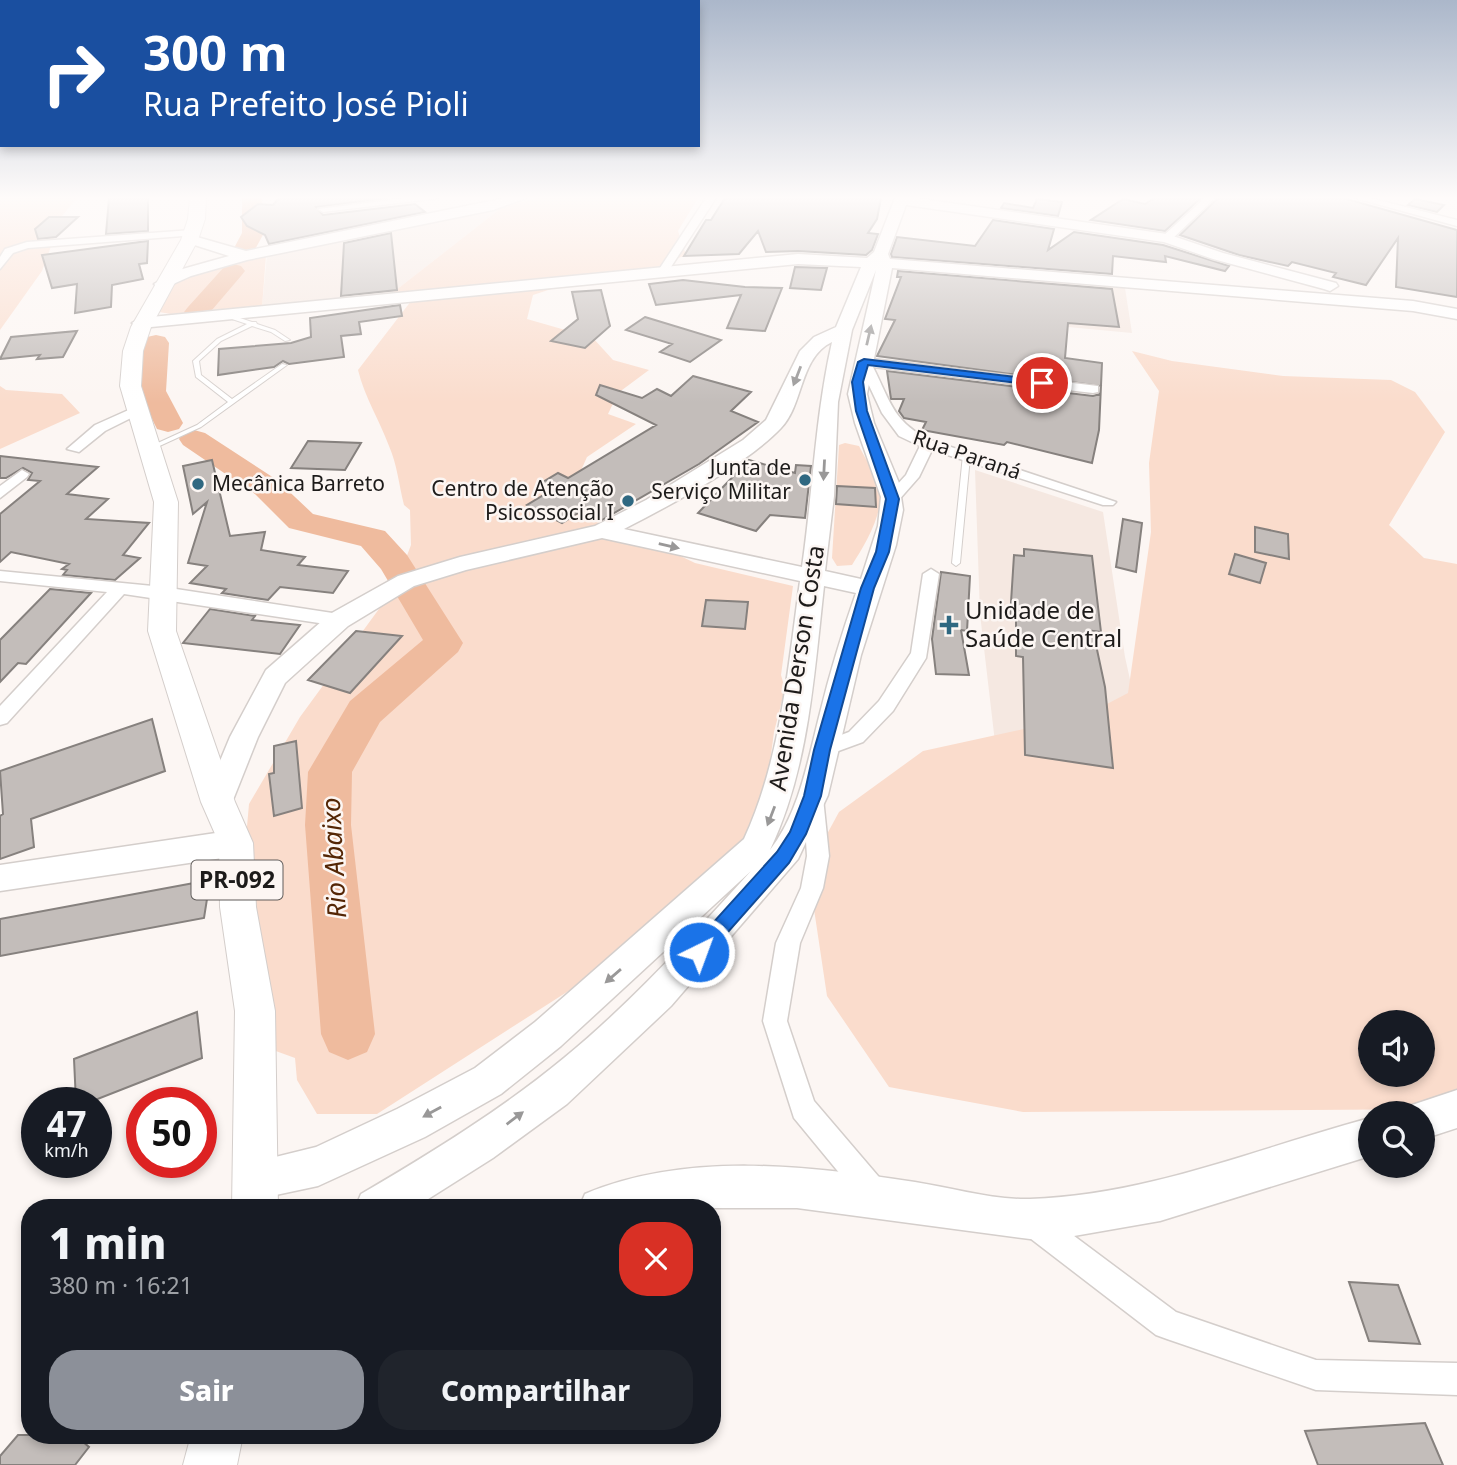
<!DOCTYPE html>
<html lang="pt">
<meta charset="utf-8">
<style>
:root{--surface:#171b24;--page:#20242c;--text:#f1f3f6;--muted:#9ea1a6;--accent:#8c9099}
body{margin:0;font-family:"Noto Sans",sans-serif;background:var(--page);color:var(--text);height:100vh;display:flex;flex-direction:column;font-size:26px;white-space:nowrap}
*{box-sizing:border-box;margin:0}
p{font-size:23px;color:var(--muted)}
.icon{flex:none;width:38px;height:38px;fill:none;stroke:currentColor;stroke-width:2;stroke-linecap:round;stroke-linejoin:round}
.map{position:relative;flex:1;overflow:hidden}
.side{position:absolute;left:21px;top:1199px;width:700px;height:245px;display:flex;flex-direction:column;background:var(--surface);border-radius:28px;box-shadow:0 4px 10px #0003}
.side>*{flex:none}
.hud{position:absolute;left:0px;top:0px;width:700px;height:147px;box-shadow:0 4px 10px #0003;background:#1a4fa0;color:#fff;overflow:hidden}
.controls{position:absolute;left:1358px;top:1010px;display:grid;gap:14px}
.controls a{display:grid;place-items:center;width:77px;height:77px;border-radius:50%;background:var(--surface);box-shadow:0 4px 10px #0003;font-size:35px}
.speed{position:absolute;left:21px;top:1087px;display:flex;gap:14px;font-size:35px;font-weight:700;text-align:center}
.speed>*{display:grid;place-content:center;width:91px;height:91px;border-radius:50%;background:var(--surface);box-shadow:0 4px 10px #0003;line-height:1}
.speed small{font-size:18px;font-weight:400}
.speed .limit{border:10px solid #d22;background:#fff;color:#111}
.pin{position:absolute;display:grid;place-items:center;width:60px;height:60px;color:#fff;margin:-30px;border:4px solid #fff;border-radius:50%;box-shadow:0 2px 7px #0007}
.me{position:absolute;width:77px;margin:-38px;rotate:42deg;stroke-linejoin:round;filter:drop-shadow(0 0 5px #0008)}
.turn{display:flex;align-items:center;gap:24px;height:147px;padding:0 28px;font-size:32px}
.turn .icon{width:91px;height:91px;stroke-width:2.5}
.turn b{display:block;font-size:49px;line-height:60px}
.round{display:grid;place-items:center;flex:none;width:74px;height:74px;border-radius:28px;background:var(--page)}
.headline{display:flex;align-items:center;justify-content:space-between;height:119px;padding:0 28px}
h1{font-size:42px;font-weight:800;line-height:52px}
.cta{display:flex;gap:14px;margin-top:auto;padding:14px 28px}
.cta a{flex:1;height:80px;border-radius:28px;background:var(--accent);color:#fff;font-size:28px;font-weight:800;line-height:80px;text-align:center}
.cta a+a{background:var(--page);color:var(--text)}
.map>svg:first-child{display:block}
</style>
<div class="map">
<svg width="1457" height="1465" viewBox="0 0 1457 1465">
<rect width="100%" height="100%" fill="#fcf6f3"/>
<path fill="#f5e8e1" d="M501 208 391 294 262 307 267 255Z
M1022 279 1125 288 1132 333 1025 323Z
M975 470 1103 512 1125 657 1155 792 998 768 980 614Z"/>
<path fill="#fadccc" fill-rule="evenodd" d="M0 198H77L62 216 42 271 0 330Z
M536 198H698L678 231 686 255 642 273 594 275 533 295 527 319 593 338 613 360 649 370 618 393 608 414 636 424 587 457 574 486 582 509 695 563 793 586 781 675 785 689 774 732 762 822 570 990 377 1114H317L297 1080 295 1058 273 1050 237 939 249 804 300 717 395 587 411 545 410 510 404 505C399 485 397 464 389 446 379 419 365 398 358 370L418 292 391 294 501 208Z
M266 255 262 307 171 314 159 312 172 283 193 274Z
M1132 351 1172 361 1283 376 1391 380 1415 392 1445 432 1389 525 1424 558 1457 564V1109L1023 1112 889 1087 827 996 808 869 839 812 923 751 1084 716 1128 693 1151 532 1149 463 1159 391ZM1370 1022H1423V1074H1370Z
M0 386 6 390 62 394 80 413 0 449Z
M845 443 859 446C866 460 878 478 880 492 883 515 864 546 852 565L837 566 832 558 839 445Z"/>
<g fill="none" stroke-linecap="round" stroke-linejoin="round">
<path fill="#efbb9e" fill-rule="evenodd" d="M242 198H262L264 233 252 255 244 257 233 250 242 233Z
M233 264 241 266 245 271 241 276 206 317H188L184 312 188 307 225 266Z
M156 335 165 337 169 343 166 391 183 423 179 429 168 432 157 429 138 391 143 343 147 337Z
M194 430 205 433 277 480 313 514 385 531 407 555 463 643 458 652 380 722 352 772 351 825 375 1034 367 1052 348 1060 329 1052 321 1034 305 825 308 772 350 701 423 640 381 569 361 546 289 528 255 494 183 445 179 439 183 433Z"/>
</g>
<path fill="#c3bdba" stroke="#86817e" stroke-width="2" d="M109 198H148V231L106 234Z
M279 198H387L316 207 323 215 415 204 425 212 269 244 265 235 247 226 241 217 258 204 273 205Z
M725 198H881L877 219 868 233 878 234 872 250 866 255 798 251 766 252 758 231 739 254 684 256 706 220H711Z
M1154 198H1201L1165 231 1091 220 1123 199 1145 204Z
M1218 198H1343L1457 230V297L1396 287 1398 238 1366 285 1333 277 1336 273 1292 262 1288 266 1239 255 1180 235Z
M1037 199 1062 202 1058 216 1001 208 1004 203 1033 208Z
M1415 199 1444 205 1437 212 1408 205Z
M49 217H78L56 237 38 239 35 229Z
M993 220 1054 229 1048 250 1074 232 1163 245 1229 266 1225 271 1165 256 1166 262 1113 256 1112 274 892 257 891 254 897 237 975 246Z
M391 233 397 290 341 296 344 243Z
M148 241 147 263 139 264 143 279 112 285 111 307 75 313 77 284 52 288 42 255Z
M795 267 827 268 821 290 790 288Z
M898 271 1112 289 1119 327 1068 323 1065 358 1102 363 1099 430 1092 463 1007 442 1004 445 922 430 926 422 904 418 899 411 904 399H891L887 371 1093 396 1100 394 1101 386 877 356 895 320 885 319 901 277H897Z
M683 280 745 287 782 288 765 331 727 328 741 295 656 305 649 284Z
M601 290 610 326 585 348 551 341 578 319 572 292Z
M400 305 402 316 359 322 361 334 341 336 344 357 289 364 283 361 274 367 218 375 219 349 291 343 311 337 310 318Z
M645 317 721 340 690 362 660 352 672 344 626 330Z
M77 331 63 357 37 359 40 355 0 359 11 337Z
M693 376 751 392 731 411 758 422 699 464 602 520 583 510 562 523 527 505 550 491 538 485 558 473 568 478 656 425 596 395 600 385 642 398 657 389 671 396Z
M308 441 361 443 345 470 291 468Z
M0 456 98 467 67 494 108 499 86 519 149 523 123 555 140 558 115 580 63 575 67 570 62 569 69 564 11 552 0 562V514L40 481 28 480 32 473 23 468 6 478H0Z
M212 460 230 536 265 532 261 550 305 557 298 565 348 571 333 593 280 587 268 600 222 593 226 589 190 583 207 566 188 563 207 502 193 514 183 466Z
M749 460 795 473 796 465 811 466 805 518 770 515 756 531 698 513Z
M837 486 875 488 876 507 836 504Z
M1123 519 1142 523 1136 572 1116 567Z
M1255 527 1288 534 1289 559 1255 552Z
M1024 549 1092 556 1101 632 1093 631 1105 687 1113 768 1025 755 1023 657 1016 656V620L1010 618 1014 555 1024 556Z
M1235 554 1266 563 1260 583 1229 574Z
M941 572 970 576 967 631 961 630 969 675 936 674 932 639Z
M50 589 91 593 26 664 18 663 0 682V640Z
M706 600 748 602 745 629 702 626Z
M210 609 255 616 252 620 300 625 280 654 183 643Z
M356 631 402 636 350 693 308 680Z
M152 719 165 771 31 819 34 847 0 859V816L3 814 0 771Z
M296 741 302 808 274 816 269 774 274 773V746Z
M210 880 204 918 0 956V919Z
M197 1012 202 1058 90 1102H76L74 1059Z
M1349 1282 1398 1285 1420 1344 1369 1341Z
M1425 1423 1443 1465H1318L1305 1431Z
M18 1435H75L89 1447 75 1465H0V1456Z"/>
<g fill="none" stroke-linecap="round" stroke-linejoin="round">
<g stroke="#d4cecb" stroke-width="2">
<path id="lane" d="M225 313 252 322H256L257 324 275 330 290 340 285 341 271 332 252 326 221 341 199 361 201 375 232 399 282 364 287 365 201 427 153 449H149V447L197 425 228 402 196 377 193 361 217 339 247 324 223 316 222 315Z
M963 455H966L970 457 960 563 956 566 952 563Z"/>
</g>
<g stroke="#d4cecb" stroke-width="3">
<path id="street" d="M407 198H439L323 212 318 209Z
M706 198H716L667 273H659L658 271Z
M1205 198H1215L1171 240H1163V236Z
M1355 198H1370L1457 220V226Z
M192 230 197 233 196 235 28 248 13 253 0 269V257L5 249 27 242Z
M864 358 1098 386V392L1093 393 873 367C891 403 894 424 933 441L1116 502 1113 505H1103L932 450 919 477 897 502H887L884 499 906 475 920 446 899 436 882 413 858 362Z
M133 408 145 411 105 431 79 452 67 449 95 425Z
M22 470 29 474 27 477 0 498V486Z
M931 569 939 574 926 658 893 711 863 742 822 757 815 755 812 750 815 745 849 732 879 701 911 653 923 574Z
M0 571 163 587 339 614 348 620 339 626 124 594 7 723 0 725V706L107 592 0 581Z
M813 790 820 792 823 798 829 856 823 888 800 943 787 1021 814 1101 884 1183 888 1193 884 1203 874 1207 864 1203 794 1118 763 1021 776 943 801 888 807 856 803 798 806 792Z
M1032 1208 1042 1212 1176 1312 1316 1360 1457 1363V1395L1316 1390 1167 1339 1156 1335 1022 1232 1018 1222 1022 1212Z"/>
</g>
<g stroke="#d4cecb" stroke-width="3">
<path id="secondary" d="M505 198H526L493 210 247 260 191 276 162 289 154 284 179 270 229 256 185 242 183 239 190 235 246 251Z
M895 198H915L1167 234 1223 253 1336 283 1338 286 1330 291 1324 289 1213 259 1164 242 906 205 888 254 890 259 1413 301 1457 309V319L1413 311 892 268 867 394 874 423 899 483 903 510 896 545 861 655 828 795 798 859 671 1006 567 1104 493 1158 414 1208H355L361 1194C431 1153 501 1110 564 1058 632 1002 692 936 751 871L561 1046 501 1094 425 1137 318 1186 257 1199 243 1193 237 1179 243 1165 316 1147 397 1109 475 1068 535 1022 744 839C781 759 788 667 800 581L602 538 466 570 414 586 348 626 285 683 258 737 229 810 218 814 207 810 203 802 230 737 266 670 330 614 398 576 460 557 595 526 646 500 743 440 766 420 800 351 814 337 836 327 861 267 798 264 141 328 132 323 141 318 798 254 867 258 874 252ZM876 270 848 394 855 423 881 497 878 526 861 579 825 571 834 496 838 402 852 330ZM832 342C815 417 813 491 802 567L624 529C669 506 747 464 781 428 804 404 799 358 832 342ZM824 586 856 593C842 633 830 672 820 713 808 759 800 811 770 850 809 768 814 675 824 586Z
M236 830 247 834 251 843 247 852 236 856 0 891V865Z
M1457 1090V1128L1423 1139V1113H1407L1409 1106Z
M1370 1118V1156L1160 1221 1074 1236 1030 1239 797 1208H579L585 1194C687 1151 808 1166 915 1182 953 1188 992 1200 1030 1199 1149 1195 1258 1148 1370 1118Z"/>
</g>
<g stroke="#d4cecb" stroke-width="2">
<path id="primary" d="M190 198H206L205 219 198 240 151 327 143 351 141 386 178 502 176 631 235 802 253 843 256 907 275 1011 278 1208H232L235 1011 220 907 219 843 201 802 148 631 154 502 120 386 123 351 131 327 181 240 188 219Z
M191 1435H243L237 1465H183Z"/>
</g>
<use href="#lane" fill="#fff" fill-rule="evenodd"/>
<use href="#street" fill="#fff" fill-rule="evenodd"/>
<use href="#secondary" fill="#fff" fill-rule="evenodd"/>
<use href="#primary" fill="#fff" fill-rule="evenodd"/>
</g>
<defs><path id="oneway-solid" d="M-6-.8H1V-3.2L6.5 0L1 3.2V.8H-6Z" transform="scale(1.75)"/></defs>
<g fill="#999898">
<use href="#oneway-solid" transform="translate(869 335) rotate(-77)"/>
<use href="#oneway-solid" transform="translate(797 376) rotate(111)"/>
<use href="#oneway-solid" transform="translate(824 470) rotate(93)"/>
<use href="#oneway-solid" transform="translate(669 546) rotate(13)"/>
<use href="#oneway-solid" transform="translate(771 816) rotate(111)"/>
<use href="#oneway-solid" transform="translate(613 976) rotate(139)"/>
<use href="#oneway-solid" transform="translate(432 1112) rotate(151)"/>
<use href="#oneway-solid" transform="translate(515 1118) rotate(-37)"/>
</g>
<linearGradient id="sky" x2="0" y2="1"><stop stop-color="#abb7ca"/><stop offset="0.49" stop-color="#fefbfa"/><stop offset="1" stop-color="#fefbfa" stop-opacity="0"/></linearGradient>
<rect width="1457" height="403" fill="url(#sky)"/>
<path fill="#1a73e8" stroke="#114b97" stroke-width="2" d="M864 359 1042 380 1047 383 1042 386 868 365 863 382 867 411 899 499 889 552 874 588 830 750 821 796 806 834 789 863 705 958 699 961 692 958 689 952 692 946 777 852 790 832 804 796 814 750 861 588 876 552 886 499 856 411 852 382 858 362Z"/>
<g fill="#2f6881" stroke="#fcf6f3" stroke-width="2.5">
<circle cx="805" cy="480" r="7"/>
<circle cx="198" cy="484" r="7"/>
<circle cx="628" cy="501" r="7"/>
<path d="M945.5 614.5h7v7h7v7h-7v7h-7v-7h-7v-7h7z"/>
</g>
<g text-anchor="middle" stroke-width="5" stroke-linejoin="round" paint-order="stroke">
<g font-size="21" fill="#1d1b1a" stroke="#fcf6f3">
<text transform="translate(967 455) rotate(19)" y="7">Rua Paraná</text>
</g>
<g font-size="21" fill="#1d1b1a" stroke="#fcf6f3" text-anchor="end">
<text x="791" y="475">Junta de<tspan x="791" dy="24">Serviço Militar</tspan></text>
<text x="212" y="491" text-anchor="start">Mecânica Barreto</text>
<text x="614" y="496">Centro de Atenção<tspan x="614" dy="24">Psicossocial I</tspan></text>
</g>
<rect fill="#fcf6f3" stroke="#605d5b" stroke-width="2" x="191.5" y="860.5" width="91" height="39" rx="5"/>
<g font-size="23" font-weight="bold" fill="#1d1b1a">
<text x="237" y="888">PR-092</text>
</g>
<g font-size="24" fill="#1d1b1a" stroke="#fcf6f3" text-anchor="start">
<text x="965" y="619">Unidade de<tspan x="965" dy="28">Saúde Central</tspan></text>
</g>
<g font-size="24" fill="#1d1b1a" stroke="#fcf6f3">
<text transform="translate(797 668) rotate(-81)" y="8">Avenida Derson Costa</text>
</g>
<g font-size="26" font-style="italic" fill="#542605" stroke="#fcf6f3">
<text transform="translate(334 858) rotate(-93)" y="9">Rio Abaixo</text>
</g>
</g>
</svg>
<div class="controls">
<a><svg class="icon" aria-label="sound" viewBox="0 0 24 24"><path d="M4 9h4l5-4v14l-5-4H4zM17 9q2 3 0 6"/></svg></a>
<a><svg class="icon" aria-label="search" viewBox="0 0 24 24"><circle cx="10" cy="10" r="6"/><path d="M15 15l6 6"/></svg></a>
</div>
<div class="speed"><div>47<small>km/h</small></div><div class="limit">50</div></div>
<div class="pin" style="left:1042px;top:383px;background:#d93025"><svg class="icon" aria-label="arrive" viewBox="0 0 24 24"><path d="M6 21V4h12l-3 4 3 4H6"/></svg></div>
<svg class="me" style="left:699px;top:952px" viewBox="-20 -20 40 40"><circle r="17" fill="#1a73e8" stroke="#fff" stroke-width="3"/><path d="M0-11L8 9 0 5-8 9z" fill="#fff"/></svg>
<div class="hud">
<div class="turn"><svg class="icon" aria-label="right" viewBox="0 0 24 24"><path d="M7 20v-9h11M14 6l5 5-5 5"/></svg><div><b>300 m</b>Rua Prefeito José Pioli</div></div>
</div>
<section class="side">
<div class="headline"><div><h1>1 min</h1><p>380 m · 16:21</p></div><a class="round" style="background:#d93025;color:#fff"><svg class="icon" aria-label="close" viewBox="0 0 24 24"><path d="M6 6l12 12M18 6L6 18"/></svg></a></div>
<div class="cta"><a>Sair</a><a>Compartilhar</a></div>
</section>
</div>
